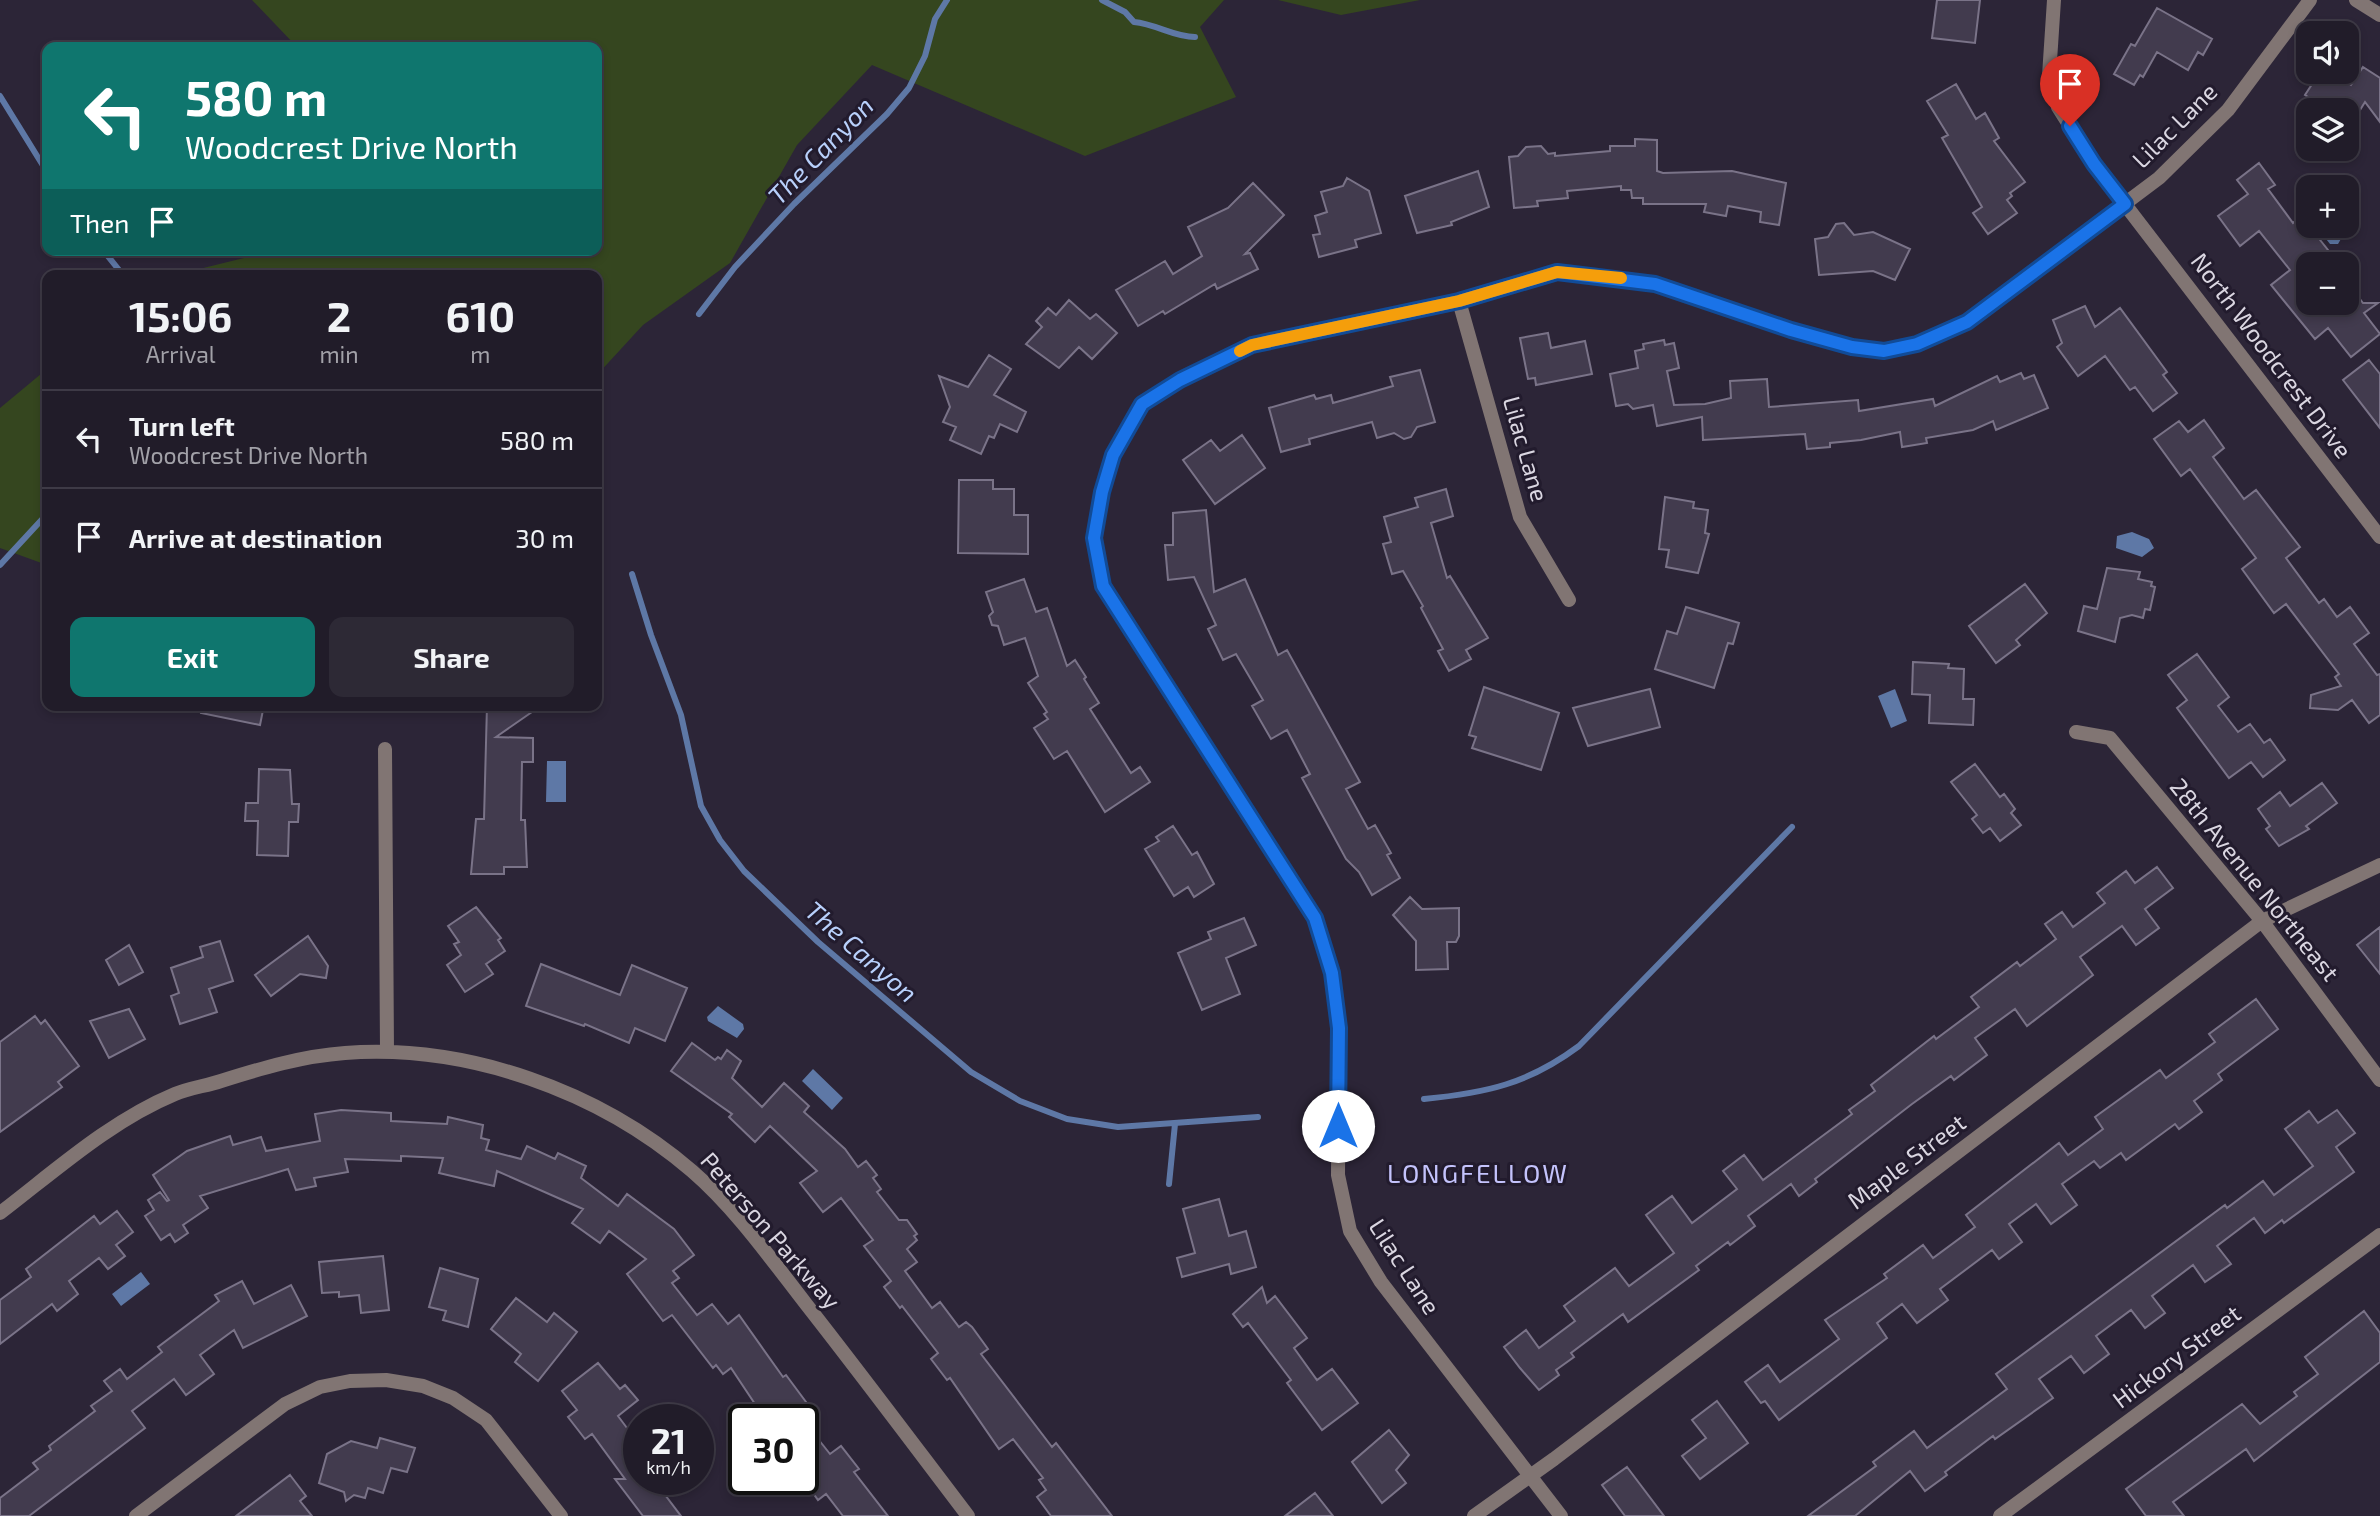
<!DOCTYPE html>
<meta charset="utf-8">
<style>
:root{--surface:#211c29;--page:#2d2935;--text:#f1f3f6;--muted:#a2a1a8;--line:#3e3a46;--accent:#0f766e}
body{margin:0;font-family:"Exo 2",sans-serif;background:var(--page);color:var(--text);height:100vh;display:flex;flex-direction:column;font-size:26px;white-space:nowrap}
*{box-sizing:border-box;margin:0}
p{font-size:23px;color:var(--muted)}
.icon{flex:none;width:38px;height:38px;fill:none;stroke:currentColor;stroke-width:2;stroke-linecap:round;stroke-linejoin:round}
.map{position:relative;flex:1;overflow:hidden}
.details{position:absolute;left:42px;top:270px;width:560px;height:441px;display:flex;flex-direction:column;background:var(--surface);border-radius:14px;box-shadow:0 4px 10px #0003,0 0 0 2px var(--line)}
.details>*{flex:none}
.guide{position:absolute;left:42px;top:42px;width:560px;height:214px;border-radius:14px;box-shadow:0 4px 10px #0003,0 0 0 2px var(--line);background:#0f766e;color:#fff;overflow:hidden}
.tools{position:absolute;left:2296px;top:21px;display:grid;gap:14px}
.tools a{display:grid;place-items:center;width:63px;height:63px;border-radius:14px;background:var(--surface);box-shadow:0 4px 10px #0003,0 0 0 2px var(--line);font-size:35px}
.speed{position:absolute;left:623px;top:1404px;display:flex;gap:14px;font-size:35px;font-weight:700;text-align:center}
.speed>*{display:grid;place-content:center;width:91px;height:91px;border-radius:50%;background:var(--surface);box-shadow:0 4px 10px #0003,0 0 0 2px var(--line);line-height:1}
.speed small{font-size:18px;font-weight:400}
.speed .limit{border:4px solid #111;border-radius:10px;background:#fff;color:#111}
.pin{position:absolute;display:grid;place-items:center;width:60px;height:60px;color:#fff;margin:-72px -30px;border-radius:50% 50% 50% 0;rotate:-45deg;box-shadow:0 0 7px #0007}
.pin .icon{rotate:45deg}
.me{position:absolute;width:77px;margin:-38px;rotate:0deg;stroke-linejoin:round;filter:drop-shadow(0 0 5px #0008)}
.turn{display:flex;align-items:center;gap:24px;height:147px;padding:0 28px;font-size:32px}
.turn .icon{width:91px;height:91px;stroke-width:2.5}
.turn b{display:block;font-size:49px;line-height:60px}
.then{display:flex;align-items:center;height:66px;padding:0 28px;background:#0003;gap:14px;font-size:26px}
.eta{display:flex;justify-content:space-evenly;align-items:center;height:119px;text-align:center}
.eta b{font-size:42px;font-weight:700;line-height:49px}
.primary-button{display:flex;gap:14px;margin-top:auto;padding:14px 28px}
.primary-button a{flex:1;height:80px;border-radius:14px;background:var(--accent);color:#fff;font-size:28px;font-weight:700;line-height:80px;text-align:center}
.primary-button a+a{background:var(--page);color:var(--text)}
ul{padding:0;list-style:none}
li{display:flex;align-items:center;gap:21px;height:98px;padding:0 28px;border-top:2px solid var(--line)}
li div{flex:1}
li b{display:block;font-size:26px}
li em{font-style:normal}
.map>svg:first-child{display:block}
</style>
<div class="map">
<svg width="2380" height="1516" viewBox="0 0 2380 1516">
<rect width="100%" height="100%" fill="#2c2537"/>
<path fill="#35461f" d="M252 0H1224L1200 27 1236 97 1085 156 872 65 797 145 730 263 643 325 597 375V275H175L276 250H597V47H297Z
M1278 0H1420L1341 15Z
M47 369V565L0 548V408Z"/>
<path fill="#5e78a6" d="M2316 226H2340L2345 232 2338 244H2330Z
M2132 532 2149 539 2154 548 2142 557 2116 548 2117 536Z
M1895 689 1907 721 1891 728 1878 696Z
M547 761H566V802H546Z
M718 1006 743 1024 744 1029 737 1038 708 1021 707 1017Z
M813 1069 843 1098 832 1110 802 1081Z
M141 1272 150 1284 121 1306 112 1294Z"/>
<g fill="none" stroke-linecap="round" stroke-linejoin="round">
<path stroke="#5e78a6" stroke-width="6" d="M1102 0 1125 12 1134 22C1156 24 1174 37 1195 37
M0 96 47 172
M103 250 119 270
M699 314 735 267 794 204 887 114 909 88 925 56 935 19 947 0
M0 565 47 514
M632 574 651 635 681 715 701 806 720 840 744 871 818 942 971 1072 1020 1101 1067 1119 1118 1127 1258 1117
M1424 1099C1486 1093 1528 1084 1579 1046L1792 827
M1169 1184 1175 1124"/>
</g>
<path fill="#423b4e" stroke="#7a7388" stroke-width="2" d="M1937 0H1980L1975 43 1932 38Z
M2157 8 2212 39 2203 55 2198 52 2188 70 2157 52 2143 77 2140 75 2134 85 2114 74 2131 44 2135 46Z
M2363 67 2380 78V122L2365 102 2347 131V110H2329L2305 95 2320 72H2330L2351 85Z
M1956 84 1976 119 1985 113 1999 138 1994 141 2025 182 2010 193 2012 196 2007 200 2017 213 1988 234 1973 213 1982 207 1942 138 1948 135 1927 101Z
M1635 139 1657 140V171L1663 173 1732 171 1786 183 1779 225 1760 222 1761 212 1728 206 1726 216 1704 212 1706 204H1643V198H1632L1631 190H1621V186L1567 191 1568 198 1537 201 1538 206 1514 208 1509 157 1518 156 1526 147 1541 146 1548 154 1555 153V156L1610 151V146H1635Z
M2259 163 2275 185 2268 189 2293 223 2301 216 2328 250 2308 264V303H2347V282L2363 303H2378L2364 313 2380 334 2351 357 2328 328 2315 339 2271 285 2290 270 2259 231 2240 246 2218 216 2248 194 2237 180Z
M1478 171 1489 207 1451 222 1452 225 1417 233 1405 196Z
M1347 178 1369 191 1381 233 1355 240 1357 247 1319 257 1313 235 1320 234 1315 216 1327 212 1321 192 1343 186Z
M1253 183 1284 215 1245 254 1250 253 1258 269 1217 289 1215 284 1165 314 1163 311 1138 326 1116 290 1165 261 1173 274 1202 256 1188 227 1228 208Z
M1844 223 1854 235 1873 232 1910 249 1895 280 1873 271 1819 275 1815 239 1828 237 1836 224Z
M1069 300 1090 319 1096 314 1117 333 1092 359 1079 347 1059 368 1026 344 1042 327 1036 321 1048 308 1056 315Z
M2085 306 2095 327 2120 308 2167 372 2163 375 2177 393 2153 411 2135 387 2130 390 2105 356 2078 376 2057 347 2062 343 2053 320Z
M1548 333 1551 348 1585 341 1592 374 1536 385 1535 378 1528 379 1520 338Z
M1664 340 1665 345 1674 343 1679 368 1667 371 1674 405 1705 404 1731 398 1730 381 1767 379 1769 407 1858 400 1859 411 1933 399 1935 406 1997 376 2000 382 2021 373 2024 379 2034 375 2048 408 1996 430 1993 421 1973 430 1926 438 1927 443 1902 447 1900 432 1861 440 1830 443V447L1807 449 1805 434 1703 440 1702 417 1657 426 1653 405 1633 409 1628 404 1616 406 1610 374 1638 368 1635 351 1644 349 1643 344Z
M989 355 1011 369 994 395 1026 412 1017 432 1000 424 994 438 989 436 981 454 950 440 956 427 943 422 950 407 939 376 968 387Z
M2369 360 2380 374V428L2343 380Z
M1420 370 1435 422 1417 427 1411 437 1404 439 1394 433 1377 438 1372 422 1309 439 1310 444 1281 452 1269 408 1314 395 1316 399 1331 395 1333 403 1393 386 1390 377Z
M2204 420 2224 448 2213 457 2244 499 2256 490 2300 547 2286 558 2319 603 2324 599 2337 617 2350 607 2369 633 2354 644 2377 675 2380 674V715L2369 723 2352 700 2338 710 2310 708 2311 695 2341 686 2335 677 2339 674 2286 604 2274 613 2242 569 2256 558 2190 469 2181 476 2154 439 2179 421 2188 432Z
M1242 435 1265 468 1215 504 1183 460 1211 440 1220 451Z
M959 480H993V489H1014V515H1028V554L958 553Z
M1446 489 1453 516 1431 523 1447 578 1450 576 1488 638 1466 650 1471 659 1449 671 1438 651 1443 649 1421 608 1423 606 1403 571 1392 574 1383 544 1391 542 1384 517 1418 507 1415 498Z
M1665 497 1694 502 1693 508 1708 510 1705 533 1709 534 1698 573 1666 567 1669 550 1659 549Z
M1206 510 1214 592 1245 579 1278 655 1287 650 1360 782 1346 789 1368 829 1375 825 1391 853 1387 855 1400 878 1372 895 1359 872 1346 859 1302 778 1310 774 1287 730 1271 739 1252 706 1263 700 1236 654 1223 660 1208 629 1216 625 1194 577 1168 580 1165 545H1173V513Z
M2107 568 2140 572 2138 579 2152 582 2151 586 2155 587 2150 610 2145 609 2143 618 2132 615 2120 618 2115 642 2078 631 2084 606 2097 609Z
M1024 579 1036 612 1047 608 1067 666 1075 660 1086 677 1084 679 1099 703 1090 709 1131 773 1140 767 1150 782 1105 812 1067 751 1054 759 1034 728 1048 719 1044 714 1047 712 1028 683 1038 676 1025 638 1004 645 998 626 992 625 989 616 993 612 986 592Z
M2025 584 2047 613 2016 640 2020 645 1996 663 1969 626Z
M1686 607 1739 623 1733 644 1728 643 1714 688 1655 669 1667 631 1677 634Z
M2197 654 2229 697 2218 706 2238 732 2250 724 2264 743 2270 739 2285 760 2263 777 2251 762 2229 778 2177 708 2187 700 2168 675Z
M1913 662 1949 664 1948 668 1964 669 1963 699H1974L1973 725 1929 723 1930 695 1912 694Z
M1484 687 1559 713 1541 770 1472 748 1476 737 1469 735Z
M1650 689 1660 727 1588 746 1573 708Z
M202 705H264L260 725 201 713Z
M487 705H542L496 737 533 738V762H522L521 820H525L527 867H504V874H471L476 819H484Z
M1975 764 2000 797 2004 794 2015 809 2011 813 2021 825 2000 841 1990 828 1983 833 1972 819 1977 815 1951 782Z
M259 769 290 770 292 804H299L298 822H289L288 856 257 855 258 821H245L246 803H258Z
M2322 783 2337 803 2306 826 2309 829 2279 846 2266 829 2270 826 2258 809 2280 792 2290 806Z
M1173 826 1192 855 1197 852 1214 884 1194 897 1188 887 1174 896 1145 849 1159 841 1156 837Z
M2157 867 2173 888 2145 909 2159 928 2136 945 2122 926 2080 957 2093 975 2027 1026 2015 1009 1975 1038 1987 1055 1954 1080 1951 1076 1912 1104 1815 1179 1817 1182 1799 1196 1791 1184 1748 1216 1755 1226 1730 1245 1728 1242 1696 1266 1699 1270 1628 1322 1623 1314 1571 1353 1574 1357 1556 1370 1559 1375 1539 1390 1520 1368 1504 1347 1526 1330 1539 1348 1575 1321 1564 1306 1615 1268 1629 1286 1674 1253 1646 1215 1672 1196 1692 1223 1737 1189 1723 1171 1744 1155 1763 1180 1852 1114 1849 1110 1875 1091 1871 1085 1934 1036 1936 1039 1979 1007 1971 997 2017 962 2020 966 2056 939 2045 924 2062 912 2073 927 2105 903 2097 893 2126 871 2135 883Z
M1410 897 1422 909 1459 908V936L1456 942H1447L1448 969 1416 970V941L1393 915Z
M476 907 501 938 498 940 505 951 486 964 493 974 465 992 447 965 461 955 454 944 459 942 448 926Z
M1244 918 1256 945 1226 958 1240 994 1202 1010 1178 953 1211 939 1208 932Z
M2380 927V974L2357 945Z
M308 936 328 966 326 978 300 974 271 996 255 975Z
M220 941 233 981 209 989 217 1012 180 1024 171 996 179 993 171 968 203 957 200 947Z
M129 945 143 972 119 985 106 960Z
M541 964 620 995 632 965 687 988 665 1041 635 1028 629 1043 585 1024 584 1026 526 1006Z
M2256 999 2278 1029 2218 1074 2222 1080 2194 1101 2202 1112 2179 1129 2175 1124 2126 1160 2121 1153 2100 1168 2094 1161 2062 1184 2077 1205 2051 1224 2036 1204 2009 1224 2022 1242 1999 1259 1992 1250 1940 1289 1948 1300 1917 1323 1902 1304 1877 1323 1887 1338 1779 1420 1765 1401 1761 1403 1745 1382 1768 1365 1780 1382 1839 1339 1825 1320 1887 1278 1884 1274 1923 1245 1933 1258 1975 1227 1966 1215 2059 1143 2068 1155 2103 1129 2095 1117 2160 1070 2166 1078 2215 1042 2209 1034Z
M129 1009 145 1039 109 1058 90 1021Z
M35 1016 41 1024 45 1020 79 1066 58 1082 62 1087 0 1132V1042Z
M692 1043 715 1060 718 1057 721 1059 727 1050 741 1061 732 1078 762 1107 784 1083 809 1106 804 1112 845 1149 858 1167 866 1161 877 1175 873 1178 881 1189 877 1192 899 1220H907L917 1234 914 1236 917 1240 907 1249 917 1262 905 1271 932 1308 940 1302 959 1327 966 1322 972 1327 988 1349 981 1354 1052 1447 1056 1443 1112 1516H1051L1037 1497 1046 1490 1039 1480 1043 1478 1013 1439 999 1449 950 1378 947 1380 931 1359 938 1353 902 1306 900 1308 884 1287 891 1281 864 1246 873 1240 841 1198 823 1212 800 1183 817 1171 770 1126 755 1142 729 1117 732 1114 671 1071Z
M341 1110 391 1113V1121L447 1124 448 1117 483 1125 481 1138 489 1140 486 1150 521 1159 527 1146 555 1159 558 1153 586 1166 581 1178 618 1206 627 1194 674 1229 694 1255 673 1271 679 1278 672 1283 697 1315 712 1304 728 1324 739 1315 783 1377 786 1375 809 1406 791 1419H765L731 1368 723 1374 716 1365 713 1368 672 1315 663 1321 627 1274 646 1259 609 1231 600 1243 572 1223 583 1209 497 1171 494 1186 439 1173 443 1158 401 1156V1161L345 1159 348 1172 314 1178 316 1186 296 1190 288 1169 200 1196 208 1208 183 1225 188 1233 175 1242 170 1234 161 1240 145 1216 154 1210 148 1200 160 1192 167 1201 169 1200 153 1175 187 1151 230 1136 233 1145 261 1137 266 1151 320 1141 315 1114Z
M2337 1110 2355 1133 2336 1147 2354 1172 2284 1223 2282 1220 2265 1233 2254 1218 2217 1246 2231 1264 2205 1282 2193 1265 2152 1296 2165 1313 2145 1328 2131 1310 2096 1336 2109 1354 2084 1373 2071 1356 2039 1379 2053 1398 1995 1439 1993 1436 1945 1472 1947 1475 1925 1491 1910 1471 1855 1516H1808L1876 1466 1873 1462 1914 1431 1927 1448 2007 1389 1996 1374 2225 1205 2227 1208 2263 1181 2274 1195 2313 1166 2285 1129 2309 1111 2318 1123Z
M1219 1199 1229 1236 1246 1231 1256 1267 1231 1274 1229 1264 1182 1277 1177 1258 1195 1253 1183 1209Z
M117 1211 133 1232 116 1245 125 1256 108 1269 99 1258 69 1281 78 1294 57 1311 52 1304 0 1344V1300L31 1277 26 1269 94 1216 100 1224Z
M383 1256 389 1310 361 1313 359 1295 339 1297V1292L322 1293 319 1262Z
M440 1268 478 1279 468 1327 443 1320 446 1311 429 1307Z
M242 1281 254 1304 291 1285 307 1316 243 1348 234 1330 200 1355 214 1374 186 1395 174 1379 132 1411 145 1428 29 1516H0V1498L38 1469 33 1463 51 1450 49 1446 95 1411 91 1406 112 1391 104 1381 120 1369 127 1379 162 1352 158 1347 219 1301 215 1295Z
M1262 1287 1267 1303 1275 1296 1307 1338 1294 1348 1317 1380 1332 1369 1358 1403 1322 1430 1287 1383 1291 1380 1248 1323 1243 1327 1233 1314Z
M516 1298 547 1322 554 1313 577 1332 538 1381 515 1362 521 1354 491 1329Z
M2364 1311 2380 1333V1362L2254 1461 2246 1449 2173 1502 2184 1516H2146L2126 1489 2242 1404 2260 1424 2297 1396 2294 1392 2318 1374 2305 1357Z
M598 1363 620 1389 625 1385 638 1400 618 1416 639 1444V1479H653L681 1516H643L615 1479H625L592 1434 585 1439 568 1417 577 1410 562 1391Z
M1717 1401 1748 1443 1700 1479 1682 1456 1706 1438 1692 1420Z
M803 1420 830 1454 841 1446 859 1469 854 1472 888 1516H843L826 1494 818 1500 803 1479Z
M1389 1430 1409 1455 1396 1470 1406 1483 1382 1503 1352 1462Z
M380 1438 415 1448 407 1472 391 1468 383 1493 368 1488 365 1498 354 1495 346 1501 344 1492 319 1483 327 1454 351 1441 377 1448Z
M1627 1467 1664 1516H1625L1602 1485Z
M290 1475 306 1496 300 1501 312 1516H236Z
M1315 1493 1333 1516H1285Z"/>
<g fill="none" stroke-linecap="round" stroke-linejoin="round">
<path stroke="#817573" stroke-width="14" d="M2054 0 2049 76 2058 107 2094 164 2380 537
M2356 0 2380 15
M1459 301 1520 517 1569 600
M2076 732 2110 738 2262 921 2380 1080
M385 749 387 1051
M0 1213C55 1171 110 1121 175 1094 189 1088 206 1086 221 1081 262 1068 303 1056 345 1053 468 1044 599 1091 692 1171 735 1208 771 1259 806 1304 861 1374 914 1445 968 1516
M136 1516 285 1404 320 1387 350 1381 386 1380 423 1386 453 1398 486 1420 561 1516
M1474 1516 1554 1459 2262 921 2380 865
M1561 1516 1381 1282 1350 1231 1338 1175 1339 1028 1332 973 1315 918 1103 586 1094 538 1102 492 1113 455 1142 404 1180 380 1252 345 1459 301 1557 272 1655 283 1791 330 1852 347 1884 351 1917 344 1967 322 2159 178 2228 110 2310 0
M2000 1516 2380 1235"/>
</g>
<g fill="none" stroke-linecap="round" stroke-linejoin="round">
<g stroke="#114b97" stroke-width="18">
<path id="route" d="M1338 1126 1339 1028 1332 973 1315 918 1103 586 1094 538 1102 492 1113 455 1142 404 1180 380 1252 345 1459 301 1557 272 1655 284 1791 330 1852 347 1884 351 1917 344 1967 322 2125 204 2094 164 2070 126"/>
</g>
<use href="#route" stroke="#1a73e8" stroke-width="12"/>
<path stroke="#f59e0b" stroke-width="12" d="M1240 351 1252 345 1459 301 1557 272 1621 278"/>
</g>
<g text-anchor="middle" stroke-width="6" stroke-linejoin="round" paint-order="stroke">
<g font-size="24" fill="#dad6e1" stroke="#221b2d">
<text transform="translate(2175 126) rotate(-45)" y="8">Lilac Lane</text>
<text transform="translate(2271 356) rotate(53)" y="8">North Woodcrest Drive</text>
<text transform="translate(1525 449) rotate(74)" y="8">Lilac Lane</text>
<text transform="translate(2254 880) rotate(51)" y="8">28th Avenue Northeast</text>
<text transform="translate(1907 1162) rotate(-37)" y="8">Maple Street</text>
<text transform="translate(770 1231) rotate(49)" y="8">Peterson Parkway</text>
<text transform="translate(1404 1267) rotate(57)" y="8">Lilac Lane</text>
<text transform="translate(2177 1357) rotate(-37)" y="8">Hickory Street</text>
</g>
<g font-size="26" font-style="italic" fill="#b8d0fb" stroke="#221b2d">
<text transform="translate(821 151) rotate(-46)" y="9">The Canyon</text>
<text transform="translate(861 952) rotate(41)" y="9">The Canyon</text>
</g>
<g font-size="26" letter-spacing="2" fill="#c4c3fc" stroke="#221b2d">
<text x="1478" y="1183">LONGFELLOW</text>
</g>
</g>
</svg>
<div class="tools">
<a><svg class="icon" aria-label="sound" viewBox="0 0 24 24"><path d="M4 9h4l5-4v14l-5-4H4zM17 9q2 3 0 6"/></svg></a>
<a><svg class="icon" aria-label="layers" viewBox="0 0 24 24"><path d="M12 4l9 5-9 5-9-5zM3 14l9 5 9-5"/></svg></a>
<a>+</a>
<a>−</a>
</div>
<div class="speed"><div>21<small>km/h</small></div><div class="limit">30</div></div>
<div class="pin" style="left:2070px;top:126px;background:#d93025"><svg class="icon" aria-label="arrive" viewBox="0 0 24 24"><path d="M6 21V4h12l-3 4 3 4H6"/></svg></div>
<svg class="me" style="left:1338px;top:1126px" viewBox="-20 -20 40 40"><circle r="19" fill="#fff"/><path d="M0-13L10 11 0 6-10 11z" fill="#1a73e8"/></svg>
<div class="guide">
<div class="turn"><svg class="icon" aria-label="left" viewBox="0 0 24 24"><path d="M17 20v-9H6M10 6l-5 5 5 5"/></svg><div><b>580 m</b>Woodcrest Drive North</div></div>
<div class="then">Then<svg class="icon" aria-label="arrive" viewBox="0 0 24 24"><path d="M6 21V4h12l-3 4 3 4H6"/></svg></div>
</div>
<section class="details">
<div class="eta">
<div><b>15:06</b><p>Arrival</p></div>
<div><b>2</b><p>min</p></div>
<div><b>610</b><p>m</p></div>
</div>
<ul>
<li><svg class="icon" aria-label="left" viewBox="0 0 24 24"><path d="M17 20v-9H6M10 6l-5 5 5 5"/></svg><div><b>Turn left</b><p>Woodcrest Drive North</p></div><em>580 m</em></li>
<li><svg class="icon" aria-label="arrive" viewBox="0 0 24 24"><path d="M6 21V4h12l-3 4 3 4H6"/></svg><div><b>Arrive at destination</b></div><em>30 m</em></li>
</ul>
<div class="primary-button"><a>Exit</a><a>Share</a></div>
</section>
</div>
